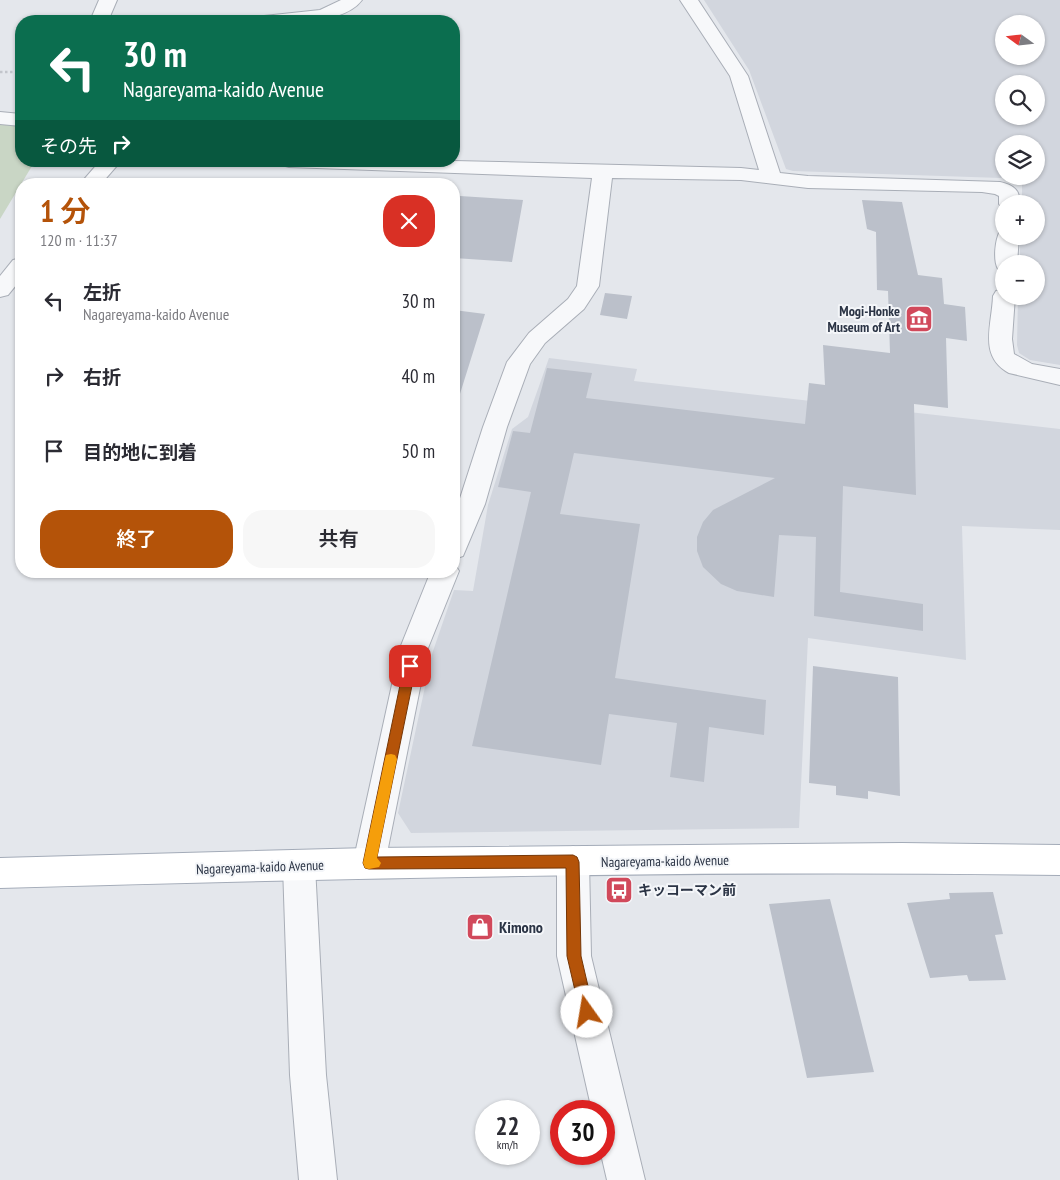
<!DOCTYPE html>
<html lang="ja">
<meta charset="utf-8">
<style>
:root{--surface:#fff;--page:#f7f7f7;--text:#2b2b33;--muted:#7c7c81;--accent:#b45309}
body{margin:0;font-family:"PT Sans Narrow","Noto Sans JP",sans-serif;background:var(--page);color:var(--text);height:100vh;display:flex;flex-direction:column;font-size:19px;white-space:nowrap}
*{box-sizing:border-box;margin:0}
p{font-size:16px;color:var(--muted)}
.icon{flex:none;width:28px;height:28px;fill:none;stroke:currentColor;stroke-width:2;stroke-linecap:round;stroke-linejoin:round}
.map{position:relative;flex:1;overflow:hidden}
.details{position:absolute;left:15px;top:178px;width:445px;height:400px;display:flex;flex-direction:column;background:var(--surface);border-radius:20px;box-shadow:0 1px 4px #0004}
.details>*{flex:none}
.banner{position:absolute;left:15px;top:15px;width:445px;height:152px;border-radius:20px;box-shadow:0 1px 4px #0004;background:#0b6e4f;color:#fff;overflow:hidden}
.needle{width:32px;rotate:285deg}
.buttons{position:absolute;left:995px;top:15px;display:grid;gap:10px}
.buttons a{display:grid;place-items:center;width:50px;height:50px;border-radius:50%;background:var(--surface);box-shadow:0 1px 4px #0004;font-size:25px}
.speed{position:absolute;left:475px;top:1100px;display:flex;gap:10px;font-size:25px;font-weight:700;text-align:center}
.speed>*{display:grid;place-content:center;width:65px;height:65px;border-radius:50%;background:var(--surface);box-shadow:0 1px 4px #0004;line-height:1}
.speed small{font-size:12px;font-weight:400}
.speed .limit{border:8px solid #d22;background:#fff;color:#111}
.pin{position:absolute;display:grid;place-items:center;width:42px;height:42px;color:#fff;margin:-21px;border-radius:10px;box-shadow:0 2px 8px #0006}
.me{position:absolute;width:55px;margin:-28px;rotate:347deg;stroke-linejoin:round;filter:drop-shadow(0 0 4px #0008)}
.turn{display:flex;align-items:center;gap:18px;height:105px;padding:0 25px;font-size:22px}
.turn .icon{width:65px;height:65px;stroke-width:2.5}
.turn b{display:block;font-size:35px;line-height:42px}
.then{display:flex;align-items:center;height:48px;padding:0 25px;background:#0003;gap:10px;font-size:19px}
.round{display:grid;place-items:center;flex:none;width:52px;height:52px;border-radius:20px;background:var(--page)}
.headline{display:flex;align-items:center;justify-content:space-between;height:85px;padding:0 25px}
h1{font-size:30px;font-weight:600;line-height:38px;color:var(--accent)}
.action{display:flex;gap:10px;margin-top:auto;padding:10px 25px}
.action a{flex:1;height:58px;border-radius:20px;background:var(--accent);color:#fff;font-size:20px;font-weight:600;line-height:58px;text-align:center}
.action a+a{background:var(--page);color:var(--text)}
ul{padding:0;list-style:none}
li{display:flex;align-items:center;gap:15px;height:75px;padding:0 25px}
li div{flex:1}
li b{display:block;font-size:19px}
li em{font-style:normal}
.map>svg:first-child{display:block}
</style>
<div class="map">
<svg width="1060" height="1180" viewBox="0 0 1060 1180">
<rect width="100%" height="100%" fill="#e4e7ec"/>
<path fill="#d2d6de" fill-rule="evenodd" d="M704 0H1060V365L1030 360 1019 353 1017 345 1018 296H1036V264H1020V236H1036V204H1022V177L1017 176H1036V144H1004V175L1001 178 793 171 786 169 749 70ZM1004 24H1036V56H1004ZM1004 84H1036V116H1004Z
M549 358 637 369 634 381 1060 429V530L962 526 966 660 808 638 799 828 411 833 398 813 432 654 454 590 473 591 488 505 512 429 528 417Z"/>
<path fill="#c9d6c5" d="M0 123 21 125V161H35L0 219Z"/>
<path fill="#bbc0ca" d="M460 196 523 200 512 262 454 258V225Z
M862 200 902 202 918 275 942 278 944 304 965 307 967 341 946 338 948 408 914 404 916 495 843 486 840 592 923 604V631L814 616 816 537 779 535 774 597 737 591 721 584 703 567 697 551V537L703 522 713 510 775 478 574 453 560 514 640 524 615 678 766 700 764 735 709 727 704 782 670 777 677 723 609 714 601 765 472 746 531 492 498 487 513 431 530 433 547 368 592 373 586 398 805 424 809 383 825 385 823 345 890 353 888 291 877 290 876 232 867 229Z
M605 293 632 296 627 319 600 315Z
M454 310 485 314 459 397 454 396Z
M813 666 898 677 900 796 868 791V799L836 795V786L809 783Z
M993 892 1003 934 995 935 1006 980 969 981 967 975 930 978 907 903 950 899 949 893Z
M830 899 874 1072 807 1078 769 904Z"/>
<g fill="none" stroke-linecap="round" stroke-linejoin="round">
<g stroke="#a9aeb7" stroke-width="2">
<path id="minor" d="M99 0H117L108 21H90Z
M341 0H362C343 26 283 23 255 21L258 17 264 16 320 10Z
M680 0H698L748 76 780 173 808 176 1000 182C1013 185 1021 190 1019 204H1004V209L1002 208 999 204V196L995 194 982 192 808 188 741 180 612 178 599 286 584 309 545 343 530 364 507 427 485 504 463 556 454 559V517L483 427 507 362 529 333 568 299 577 286 592 178 289 167 282 165 279 161H454L741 168 759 170 730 76Z
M0 112 21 114V126L0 124Z
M100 161H121L101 184H80Z
M1000 231H1004V236H1019L1017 264H1004V270L998 269C993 261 995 240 1000 231Z
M21 258V279L8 295 0 297V276L13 260Z
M1004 289V296H1015L1012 339 1014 354 1032 364 1060 369V385L1009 373C978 356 992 325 993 296L996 291Z
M454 563 459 571 428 648 385 863 380 873 369 878 358 873 353 863 400 648 431 571H454Z
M573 846 584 851 589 861 591 956 645 1180H607L601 1154H604V1111H592L557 956V861L562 851Z
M299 851 310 856 315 866 326 1075 337 1180H299L290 1075 283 866 288 856Z"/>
</g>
<g stroke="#a3abb8" stroke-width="2">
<path id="major" d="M902 843 1060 845V875C707 870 353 878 0 888V858L369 848Z"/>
</g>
<path stroke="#c2c5cb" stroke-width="2.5" stroke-dasharray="2.5 2.5" stroke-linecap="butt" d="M21 46V48
M0 72H21
M18 87 21 78"/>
<use href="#minor" fill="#f7f8fa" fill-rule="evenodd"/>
<use href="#major" fill="#fff" fill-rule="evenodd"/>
</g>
<path fill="#b45309" stroke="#753606" d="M410 661 414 662 416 666 377 857 573 855 577 857 579 862 581 956 594 1012 592 1017 587 1019 582 1017 580 1012 567 956 566 868 369 869 365 868 363 863 404 666 406 662Z"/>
<path fill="#f59e0b" d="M391 754 395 755 397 759 377 858 381 863 379 867 369 869 365 868 363 863 385 759 386 755Z"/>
<defs>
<g id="museum-square" transform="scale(1.4375)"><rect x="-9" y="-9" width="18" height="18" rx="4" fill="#d1495b" stroke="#f4f6f9"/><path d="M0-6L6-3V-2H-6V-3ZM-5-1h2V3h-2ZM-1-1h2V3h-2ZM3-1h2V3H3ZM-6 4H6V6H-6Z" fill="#fff"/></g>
<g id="bus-square" transform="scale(1.4375)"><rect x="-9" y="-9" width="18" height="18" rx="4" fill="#d1495b" stroke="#f4f6f9"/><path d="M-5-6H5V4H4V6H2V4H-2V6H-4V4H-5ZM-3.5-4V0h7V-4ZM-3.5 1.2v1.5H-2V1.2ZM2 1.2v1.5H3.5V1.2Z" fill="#fff"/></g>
<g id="shop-square" transform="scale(1.4375)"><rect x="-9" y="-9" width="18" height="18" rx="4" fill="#d1495b" stroke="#f4f6f9"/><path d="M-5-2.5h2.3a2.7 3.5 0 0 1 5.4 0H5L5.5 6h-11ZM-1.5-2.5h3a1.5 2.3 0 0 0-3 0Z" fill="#fff"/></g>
</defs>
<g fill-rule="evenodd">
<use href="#museum-square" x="919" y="319"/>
<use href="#bus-square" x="619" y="890"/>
<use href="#shop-square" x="480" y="927"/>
</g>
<g text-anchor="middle" stroke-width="4" stroke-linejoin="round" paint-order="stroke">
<g font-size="14" font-weight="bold" fill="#2b3445" stroke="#f4f6f9" text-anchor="end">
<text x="900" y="316">Mogi-Honke<tspan x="900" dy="16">Museum of Art</tspan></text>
<text x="638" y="895" text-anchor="start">キッコーマン前</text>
</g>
<g font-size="14" fill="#2b3445" stroke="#f4f6f9">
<text transform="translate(665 861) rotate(-1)" y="5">Nagareyama-kaido Avenue</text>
<text transform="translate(260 867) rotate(-2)" y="5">Nagareyama-kaido Avenue</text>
</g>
<g font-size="16" font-weight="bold" fill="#2b3445" stroke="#f4f6f9" text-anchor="start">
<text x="499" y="933">Kimono</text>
</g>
</g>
</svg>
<div class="buttons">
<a><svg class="needle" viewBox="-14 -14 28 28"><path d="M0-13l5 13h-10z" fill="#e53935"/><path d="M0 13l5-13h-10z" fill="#7c7c81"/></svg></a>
<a><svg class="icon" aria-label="search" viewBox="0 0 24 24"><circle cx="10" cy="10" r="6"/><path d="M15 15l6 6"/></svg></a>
<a><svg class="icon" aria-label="layers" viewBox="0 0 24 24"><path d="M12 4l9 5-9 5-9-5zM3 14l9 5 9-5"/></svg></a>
<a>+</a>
<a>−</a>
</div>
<div class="speed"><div>22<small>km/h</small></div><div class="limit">30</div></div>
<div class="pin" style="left:410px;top:666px;background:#d93025"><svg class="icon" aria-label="arrive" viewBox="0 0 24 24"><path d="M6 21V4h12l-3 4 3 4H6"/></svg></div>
<svg class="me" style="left:587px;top:1012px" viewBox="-20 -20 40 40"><circle r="19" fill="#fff"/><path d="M0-13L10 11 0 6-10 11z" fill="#b45309"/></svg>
<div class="banner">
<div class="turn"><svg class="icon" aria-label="left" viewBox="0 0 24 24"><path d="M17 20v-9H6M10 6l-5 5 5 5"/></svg><div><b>30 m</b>Nagareyama-kaido Avenue</div></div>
<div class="then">その先<svg class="icon" aria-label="right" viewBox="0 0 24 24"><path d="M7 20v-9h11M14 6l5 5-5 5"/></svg></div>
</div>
<section class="details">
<div class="headline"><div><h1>1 分</h1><p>120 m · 11:37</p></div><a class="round" style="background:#d93025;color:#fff"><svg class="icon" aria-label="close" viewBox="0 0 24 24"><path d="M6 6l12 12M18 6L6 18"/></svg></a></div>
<ul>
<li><svg class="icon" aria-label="left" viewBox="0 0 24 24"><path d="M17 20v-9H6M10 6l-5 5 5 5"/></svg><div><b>左折</b><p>Nagareyama-kaido Avenue</p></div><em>30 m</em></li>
<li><svg class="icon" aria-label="right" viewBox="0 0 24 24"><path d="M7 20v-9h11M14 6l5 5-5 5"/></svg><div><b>右折</b></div><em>40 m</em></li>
<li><svg class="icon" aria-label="arrive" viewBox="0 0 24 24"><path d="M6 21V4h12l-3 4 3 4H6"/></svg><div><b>目的地に到着</b></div><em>50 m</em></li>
</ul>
<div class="action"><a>終了</a><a>共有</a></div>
</section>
</div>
